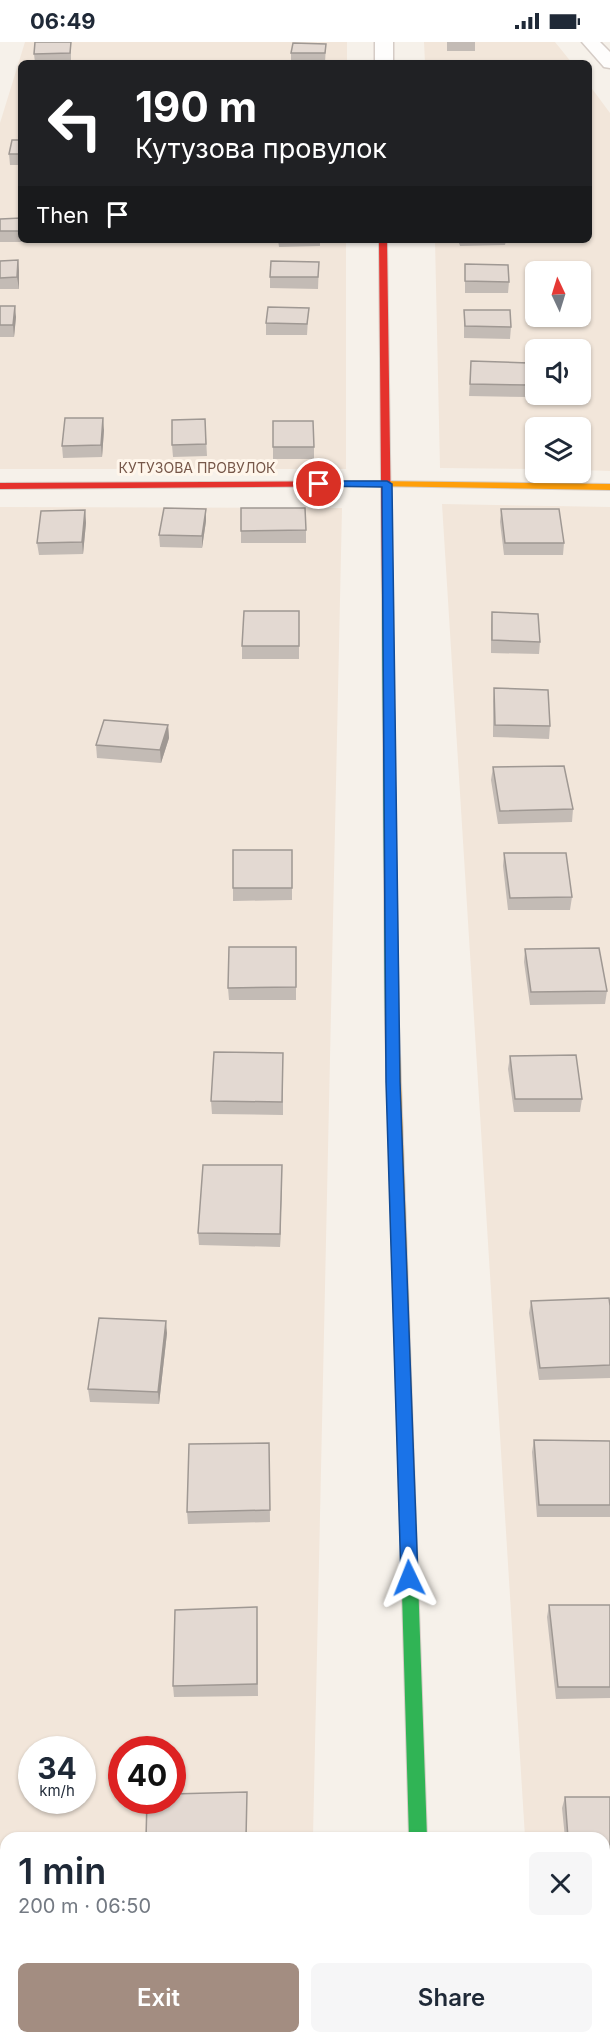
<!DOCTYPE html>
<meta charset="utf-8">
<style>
:root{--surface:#fff;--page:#f6f6f7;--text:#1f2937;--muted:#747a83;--accent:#a38d81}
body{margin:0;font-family:Inter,sans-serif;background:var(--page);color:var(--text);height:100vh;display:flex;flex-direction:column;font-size:22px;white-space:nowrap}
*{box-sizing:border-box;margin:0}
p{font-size:20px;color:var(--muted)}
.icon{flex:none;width:33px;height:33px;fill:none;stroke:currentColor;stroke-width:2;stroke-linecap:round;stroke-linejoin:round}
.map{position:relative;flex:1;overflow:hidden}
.drawer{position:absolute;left:0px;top:1790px;width:610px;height:212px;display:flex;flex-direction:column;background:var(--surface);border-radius:18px 18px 0 0;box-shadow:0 2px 4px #0004}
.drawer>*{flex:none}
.guide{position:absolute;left:18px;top:18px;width:574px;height:183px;border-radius:9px;box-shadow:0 2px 4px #0004;background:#202124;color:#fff;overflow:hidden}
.needle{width:39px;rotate:356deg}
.fabs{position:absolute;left:525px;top:219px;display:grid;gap:12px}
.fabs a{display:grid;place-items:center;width:66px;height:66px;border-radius:9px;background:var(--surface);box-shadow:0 2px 4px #0004;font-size:30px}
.speed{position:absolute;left:18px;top:1694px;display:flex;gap:12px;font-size:30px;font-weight:700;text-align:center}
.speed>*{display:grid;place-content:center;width:78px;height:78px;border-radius:50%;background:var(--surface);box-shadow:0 2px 4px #0004;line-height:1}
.speed small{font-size:15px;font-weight:400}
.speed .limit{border:9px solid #d22;background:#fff;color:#111}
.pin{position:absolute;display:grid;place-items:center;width:51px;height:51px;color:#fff;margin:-26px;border:3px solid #fff;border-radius:50%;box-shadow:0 2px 6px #0007}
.me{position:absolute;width:66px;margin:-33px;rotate:358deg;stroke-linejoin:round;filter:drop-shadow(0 0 4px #0008)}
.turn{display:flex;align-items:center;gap:21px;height:126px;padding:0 18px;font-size:27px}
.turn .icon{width:78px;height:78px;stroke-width:2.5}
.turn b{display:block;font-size:42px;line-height:51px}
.then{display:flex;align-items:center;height:57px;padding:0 18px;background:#0003;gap:12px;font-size:22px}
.round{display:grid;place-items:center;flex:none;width:63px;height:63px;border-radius:9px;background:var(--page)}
.overview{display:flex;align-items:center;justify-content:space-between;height:102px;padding:0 18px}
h1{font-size:36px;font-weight:600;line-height:45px}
.action{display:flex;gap:12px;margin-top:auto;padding:12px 18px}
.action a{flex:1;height:69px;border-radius:9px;background:var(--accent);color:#fff;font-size:24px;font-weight:600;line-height:69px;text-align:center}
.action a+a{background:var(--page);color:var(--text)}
.status{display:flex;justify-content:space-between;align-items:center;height:42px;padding:0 30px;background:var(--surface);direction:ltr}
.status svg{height:16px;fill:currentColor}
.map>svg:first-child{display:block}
</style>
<div class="status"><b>06:49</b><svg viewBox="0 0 49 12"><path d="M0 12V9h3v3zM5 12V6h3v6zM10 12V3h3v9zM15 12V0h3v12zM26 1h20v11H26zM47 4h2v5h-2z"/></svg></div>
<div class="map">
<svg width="610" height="2000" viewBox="0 0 610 2000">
<rect width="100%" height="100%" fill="#f6f1ea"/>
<path fill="#f2e6da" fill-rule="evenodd" d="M25 0H347V21H21V198H346V427H0V81Z
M424 0H555L572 21H425Z
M590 44 610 71V429L581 428 580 386H536L535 427 440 426 435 198H590ZM536 230H580V274H536ZM536 308H580V352H536Z
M442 462 610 465V2000H538V1995H604V1796L525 1795Z
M0 465 342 466 313 1795 6 1796V1995H308V2000H0ZM32 1707H82V1758H32ZM122 1707H172V1758H122Z"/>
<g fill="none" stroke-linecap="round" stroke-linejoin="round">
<g stroke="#d5ccc6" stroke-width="3">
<path id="street" d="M375 0H393V21H375Z
M582 0H600L610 10V26L604 25Z
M401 1995H449V2000H401Z"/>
</g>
<g stroke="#d6cdc6" stroke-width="2">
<path id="fast" d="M387 549 392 552 399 982 392 987 385 982 382 552Z
M408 1473 414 1475 416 1480 427 1796H409L400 1480 402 1475Z"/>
</g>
<g stroke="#d6cdc6" stroke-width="2">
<path id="slow" d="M374 439 610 442V448L370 444V440Z
M392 977 399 982 416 1480 414 1485 408 1487 402 1485 400 1480 385 982Z"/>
</g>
<g stroke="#d6cdc6" stroke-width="2">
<path id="jam" d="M379 198H387L392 552 387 555 382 552Z
M374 439 378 440V444L0 447V441Z"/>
</g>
<use href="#street" fill="#fefdfc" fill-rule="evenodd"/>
<use href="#fast" fill="#30b455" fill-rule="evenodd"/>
<use href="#slow" fill="#ff9f0a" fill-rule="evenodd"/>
<use href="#jam" fill="#e5322d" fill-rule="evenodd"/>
</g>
<path fill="#c3bbb5" d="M71 0V21H35L34 12Z
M447 0H475V9H447Z
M326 2 325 21H291V11Z
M21 69V87H20L19 76Z
M21 98V123H10L9 112Z
M21 176V198H32V200H0V177Z
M278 198H320V204L279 205Z
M458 198H506L505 203 460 204Z
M18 218 19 229V247H0V219Z
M319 220 318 247 270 246V235Z
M465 222 509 240 508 251H465Z
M0 264 16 275 14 295H0Z
M309 266 308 277 307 293H266V281Z
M464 268 511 285 510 297 464 296Z
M471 319 529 343 528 355 469 354Z
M205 377 207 414 173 415 172 403Z
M273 379 314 405V417H273Z
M104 388 102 415 63 416 62 404Z
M206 467V479L202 506 160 505 159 493Z
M501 467 564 501 563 513H504L500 480Z
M85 468 86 481 83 512 39 513 37 501Z
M306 488V501H241V489Z
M299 569V617H242V604Z
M492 570 540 600 539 612 491 611V583Z
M494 646 550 684 549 697 493 695V659Z
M168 683 169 696 161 721 97 716 96 703Z
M493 725 573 767 572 780 498 782 491 738Z
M292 808V858L233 859V846Z
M504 811 572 855 570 868H508L503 824Z
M296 905V958H229L228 946Z
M525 907 607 949 605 962 530 963 524 920Z
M283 1011V1073L212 1072 211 1059Z
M510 1014 582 1057 580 1070H514L508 1027Z
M282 1123 280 1205 199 1203 198 1191Z
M531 1259 610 1264V1336L539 1338 529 1271Z
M167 1291 159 1362 90 1360 88 1347Z
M534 1398 610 1399V1475H537L532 1410Z
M269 1401 270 1480 188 1482 187 1470Z
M549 1563H610V1656L556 1657 547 1575Z
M257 1577 258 1654 174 1655 173 1644Z
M565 1755H610V1860H604V1796H565L562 1766Z"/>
<path fill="#9f9893" d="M18 218 19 229V247L17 235Z
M15 264 16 275 14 295 13 283Z
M103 376 104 388 102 415 101 403Z
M206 467V479L202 506V494Z
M85 468 86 481 83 512 82 500Z
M168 683 169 696 161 721 160 708Z
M282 1123V1136L280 1205V1192Z
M166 1279 167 1291 159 1362 158 1350Z"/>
<path fill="#e3d9d2" stroke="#9f9893" stroke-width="1.5" d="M35 0H71L70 11 34 12Z
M293 1 326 2 325 11H291Z
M12 98H21V112H9Z
M21 176V189H0V177Z
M18 218 17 235 0 236V219Z
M271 219 319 220 318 235H270Z
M465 222 508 223 509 240 465 239Z
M0 264H15L13 283H0Z
M268 265 309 266 307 282 266 281Z
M464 268H510L511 285 465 284Z
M471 319 528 321 529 343 470 342Z
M65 376H103L101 403 62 404Z
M205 377 206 402 172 403V378Z
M273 379H313L314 405H273Z
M164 466 206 467 202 494 159 493Z
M241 466H305L306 488 241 489Z
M501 467H559L564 501H505Z
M85 468 82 500 37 501 41 469Z
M244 569H299V604H242Z
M492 570 538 572 540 600 492 598Z
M494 646 548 648 550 684 495 683Z
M104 678 168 683 160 708 96 703Z
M564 724 573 767 500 769 493 725Z
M233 808H292V846H233Z
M504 811H566L572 855 510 856Z
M229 905H296V945L228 946Z
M599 906 607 949 531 950 525 907Z
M214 1010 283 1011 282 1060 211 1059Z
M576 1013 582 1057H515L510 1014Z
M203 1123H282L280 1192 198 1191Z
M609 1256 610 1264V1323L540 1326 531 1259Z
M99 1276 166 1279 158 1350 88 1347Z
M534 1398 610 1399V1463H539Z
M269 1401 270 1468 187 1470 189 1402Z
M549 1563H610V1645H558Z
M257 1565V1642L173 1644 175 1568Z
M247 1750 246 1796H146L147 1758H172V1752Z
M565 1755H610V1850L604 1849V1796H568Z"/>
<path fill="#1a73e8" stroke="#114b97" stroke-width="1.5" d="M319 439H387L392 442 400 1040 418 1536 415 1541 409 1543 403 1541 401 1536 386 1040 382 445 315 444 314 442Z"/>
<g text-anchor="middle" stroke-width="6" stroke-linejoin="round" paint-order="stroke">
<g font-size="14" fill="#765749" stroke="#fff6eb">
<text x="197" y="431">КУТУЗОВА ПРОВУЛОК</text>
</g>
</g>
</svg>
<div class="fabs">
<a><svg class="needle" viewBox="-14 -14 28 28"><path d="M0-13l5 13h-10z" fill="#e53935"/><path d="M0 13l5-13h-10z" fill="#747a83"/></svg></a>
<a><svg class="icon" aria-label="sound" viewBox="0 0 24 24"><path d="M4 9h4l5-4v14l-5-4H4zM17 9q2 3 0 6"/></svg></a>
<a><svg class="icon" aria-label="layers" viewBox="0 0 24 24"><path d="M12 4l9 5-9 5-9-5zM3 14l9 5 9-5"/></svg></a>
</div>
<div class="speed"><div>34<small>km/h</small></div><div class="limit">40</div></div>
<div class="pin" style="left:319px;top:442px;background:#d93025"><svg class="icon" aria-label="arrive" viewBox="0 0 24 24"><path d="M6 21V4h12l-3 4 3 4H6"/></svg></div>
<svg class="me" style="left:409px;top:1536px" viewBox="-20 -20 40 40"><path d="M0-17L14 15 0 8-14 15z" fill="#1a73e8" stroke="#fff" stroke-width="4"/></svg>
<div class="guide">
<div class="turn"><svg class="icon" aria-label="left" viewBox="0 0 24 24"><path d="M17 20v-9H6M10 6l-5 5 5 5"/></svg><div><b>190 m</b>Кутузова провулок</div></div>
<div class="then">Then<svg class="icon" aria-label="arrive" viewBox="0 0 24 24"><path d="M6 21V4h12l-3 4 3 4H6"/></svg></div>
</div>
<section class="drawer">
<div class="overview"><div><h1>1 min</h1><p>200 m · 06:50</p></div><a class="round"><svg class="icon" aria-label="close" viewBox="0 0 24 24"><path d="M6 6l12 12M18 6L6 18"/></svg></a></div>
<div class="action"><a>Exit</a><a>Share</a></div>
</section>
</div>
